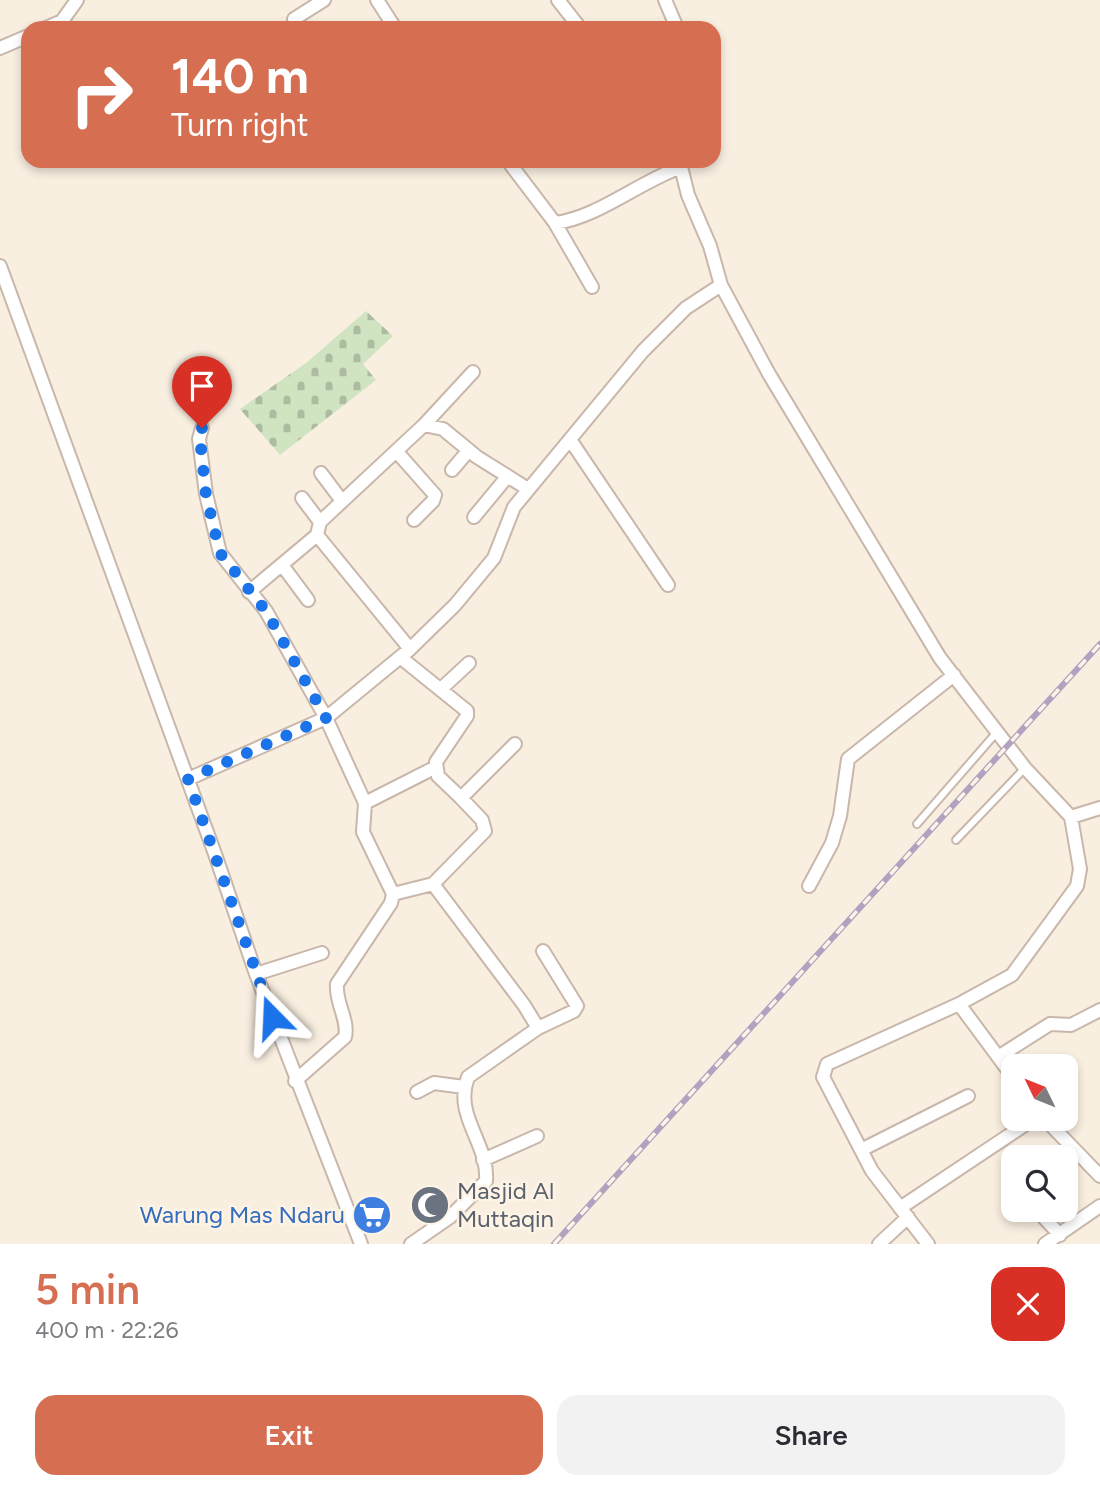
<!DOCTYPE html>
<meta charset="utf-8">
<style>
:root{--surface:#fff;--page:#f2f2f3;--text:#2b2b33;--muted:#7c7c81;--accent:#d66f52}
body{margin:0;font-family:Figtree,sans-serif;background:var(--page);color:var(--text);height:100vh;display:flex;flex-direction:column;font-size:26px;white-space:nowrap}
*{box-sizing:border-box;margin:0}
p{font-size:23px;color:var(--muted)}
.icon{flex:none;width:38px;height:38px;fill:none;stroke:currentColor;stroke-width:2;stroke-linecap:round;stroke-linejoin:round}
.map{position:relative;height:1244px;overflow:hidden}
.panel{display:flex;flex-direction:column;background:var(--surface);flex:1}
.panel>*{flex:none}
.top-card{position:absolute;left:21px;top:21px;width:700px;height:147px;border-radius:21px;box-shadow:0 4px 10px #0003;background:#d66f52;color:#fff;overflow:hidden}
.needle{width:46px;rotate:313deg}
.controls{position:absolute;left:1001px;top:1054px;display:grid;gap:14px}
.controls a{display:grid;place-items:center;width:77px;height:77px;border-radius:14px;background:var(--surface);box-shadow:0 4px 10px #0003;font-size:35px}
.pin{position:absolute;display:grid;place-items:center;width:60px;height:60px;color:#fff;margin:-72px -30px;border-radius:50% 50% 50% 0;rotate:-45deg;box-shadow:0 0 7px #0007}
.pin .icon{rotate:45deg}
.me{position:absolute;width:77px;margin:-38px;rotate:339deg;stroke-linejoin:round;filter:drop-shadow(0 0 5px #0008)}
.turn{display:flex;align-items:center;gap:24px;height:147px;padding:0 35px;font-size:32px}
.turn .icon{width:91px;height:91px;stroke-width:2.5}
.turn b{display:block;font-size:49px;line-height:60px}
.round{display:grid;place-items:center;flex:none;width:74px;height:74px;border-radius:21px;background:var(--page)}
.head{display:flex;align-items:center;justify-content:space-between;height:119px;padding:0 35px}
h1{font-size:42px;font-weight:600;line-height:52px;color:var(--accent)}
.action{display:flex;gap:14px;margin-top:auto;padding:14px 35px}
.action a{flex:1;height:80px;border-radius:21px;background:var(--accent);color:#fff;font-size:28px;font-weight:600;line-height:80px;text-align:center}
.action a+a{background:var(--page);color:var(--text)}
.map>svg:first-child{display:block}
</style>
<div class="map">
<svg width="1100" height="1244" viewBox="0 0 1100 1244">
<defs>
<pattern id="cemetery-stones" width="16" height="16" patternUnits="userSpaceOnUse" patternTransform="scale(1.75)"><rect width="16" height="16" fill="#d0e4c2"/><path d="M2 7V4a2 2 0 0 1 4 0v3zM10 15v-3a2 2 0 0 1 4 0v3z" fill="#adbca0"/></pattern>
</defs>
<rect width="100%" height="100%" fill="#f9efe1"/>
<path fill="url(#cemetery-stones)" d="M366 311 393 336 363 364 376 380 280 455 240 409 306 363Z"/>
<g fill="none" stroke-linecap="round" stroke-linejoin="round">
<g stroke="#c8b7aa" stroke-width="10">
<path id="lane" d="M917 824 997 732
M956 840 1025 768"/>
</g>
<g stroke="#c8b7aa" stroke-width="16">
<path id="street" d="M377 0 395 28
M558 0 580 28
M665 0 677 28
M294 19 324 0
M46 28 62 21 77 0
M0 48 28 36
M508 161 555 223C597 218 639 182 681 167
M683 161 681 167 688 195 710 246 721 285 769 374 940 658 1025 768 1071 817 1100 808
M555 223 592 287
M0 266 215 854 256 974 361 1244
M424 425 473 372
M202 428 199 439 206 494 220 553 266 611 326 718 365 803 363 832 393 894
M571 441 668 585
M397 452 435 495 433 501 414 520
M452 470 469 450
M321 473 342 501
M302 498 320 522
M474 517 507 477
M282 565 308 600
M249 592 317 535
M410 649 317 535 320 522 424 425 443 429 477 457 528 489
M400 657 467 711V716L436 762 438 776 461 798
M441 689 469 663
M188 779 326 718 410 649 455 605 494 558 514 507 643 351 686 308 721 285
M365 803 436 767
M809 886 832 843 840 816 848 759 954 675
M256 974 322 953
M959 1004 1013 1077
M538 1028 574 1011 577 1006 543 951
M998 1057 1050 1024 1071 1025 1100 1010
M295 1081 345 1037C349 1020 335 1002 337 984L391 903 393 894 433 884
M417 1092 434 1083 464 1087
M1044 1118 1100 1176
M861 1150 968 1096
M483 1160 537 1136
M1010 1182 1013 1185
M900 1208 1035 1118
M1036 1209 1060 1235
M411 1244 450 1217 486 1181C489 1143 453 1116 468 1077L538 1028 524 1005 433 884 485 831 482 820 461 798 515 744
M879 1244 908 1217
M928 1244 872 1171 823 1077 827 1064 959 1004 1012 975 1077 886 1080 869 1071 817
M1045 1244 1100 1206"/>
</g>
<use href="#lane" stroke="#fff" stroke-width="6"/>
<use href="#street" stroke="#fff" stroke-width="12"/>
<g stroke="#b2a2c0" stroke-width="6">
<path id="rail" d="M554 1244 1100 644"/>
</g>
<use href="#rail" stroke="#fdf4e6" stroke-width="3.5" stroke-dasharray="10" stroke-linecap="butt"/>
</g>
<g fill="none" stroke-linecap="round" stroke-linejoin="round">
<path stroke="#1a73e8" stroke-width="12" stroke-dasharray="0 21.6" d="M202 428 200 439 206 495 220 553 266 611 326 718 188 779 272 1017"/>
</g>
<defs>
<g id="mosque-disc" transform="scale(2.0125)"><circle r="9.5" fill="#6b7280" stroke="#fdf4e6"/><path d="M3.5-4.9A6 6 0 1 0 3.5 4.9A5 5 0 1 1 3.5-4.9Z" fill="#fff"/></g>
<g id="supermarket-disc" transform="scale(2.0125)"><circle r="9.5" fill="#3f7fe0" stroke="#fdf4e6"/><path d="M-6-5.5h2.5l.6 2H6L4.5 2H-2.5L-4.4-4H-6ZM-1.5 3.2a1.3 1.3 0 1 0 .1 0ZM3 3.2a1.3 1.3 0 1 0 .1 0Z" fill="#fff"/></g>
</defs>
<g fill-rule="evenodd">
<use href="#mosque-disc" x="430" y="1205"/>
<use href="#supermarket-disc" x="372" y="1215"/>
</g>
<g text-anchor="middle" stroke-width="5" stroke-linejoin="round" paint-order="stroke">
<g font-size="24" fill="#5b616d" stroke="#fdf4e6" text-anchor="start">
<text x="457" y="1199">Masjid Al<tspan x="457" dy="28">Muttaqin</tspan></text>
</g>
<g font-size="24" fill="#366cbe" stroke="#fdf4e6" text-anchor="end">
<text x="345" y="1223">Warung Mas Ndaru</text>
</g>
</g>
</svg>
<div class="controls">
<a><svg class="needle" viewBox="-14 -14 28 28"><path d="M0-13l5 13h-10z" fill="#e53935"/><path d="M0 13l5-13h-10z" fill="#7c7c81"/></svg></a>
<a><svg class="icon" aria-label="search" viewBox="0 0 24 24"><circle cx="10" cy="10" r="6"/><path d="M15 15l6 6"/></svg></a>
</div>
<div class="pin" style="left:202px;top:428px;background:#d93025"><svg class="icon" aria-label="arrive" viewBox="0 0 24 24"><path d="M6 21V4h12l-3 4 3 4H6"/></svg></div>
<svg class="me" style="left:272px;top:1017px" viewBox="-20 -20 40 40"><path d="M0-17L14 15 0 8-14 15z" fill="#1a73e8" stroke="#fff" stroke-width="4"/></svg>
<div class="top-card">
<div class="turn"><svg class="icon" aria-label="right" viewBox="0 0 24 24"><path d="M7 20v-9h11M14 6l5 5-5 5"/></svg><div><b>140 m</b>Turn right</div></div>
</div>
</div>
<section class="panel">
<div class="head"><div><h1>5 min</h1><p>400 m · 22:26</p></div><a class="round" style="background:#d93025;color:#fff"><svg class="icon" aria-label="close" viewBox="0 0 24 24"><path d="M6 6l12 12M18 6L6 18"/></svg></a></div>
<div class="action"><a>Exit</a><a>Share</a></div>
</section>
